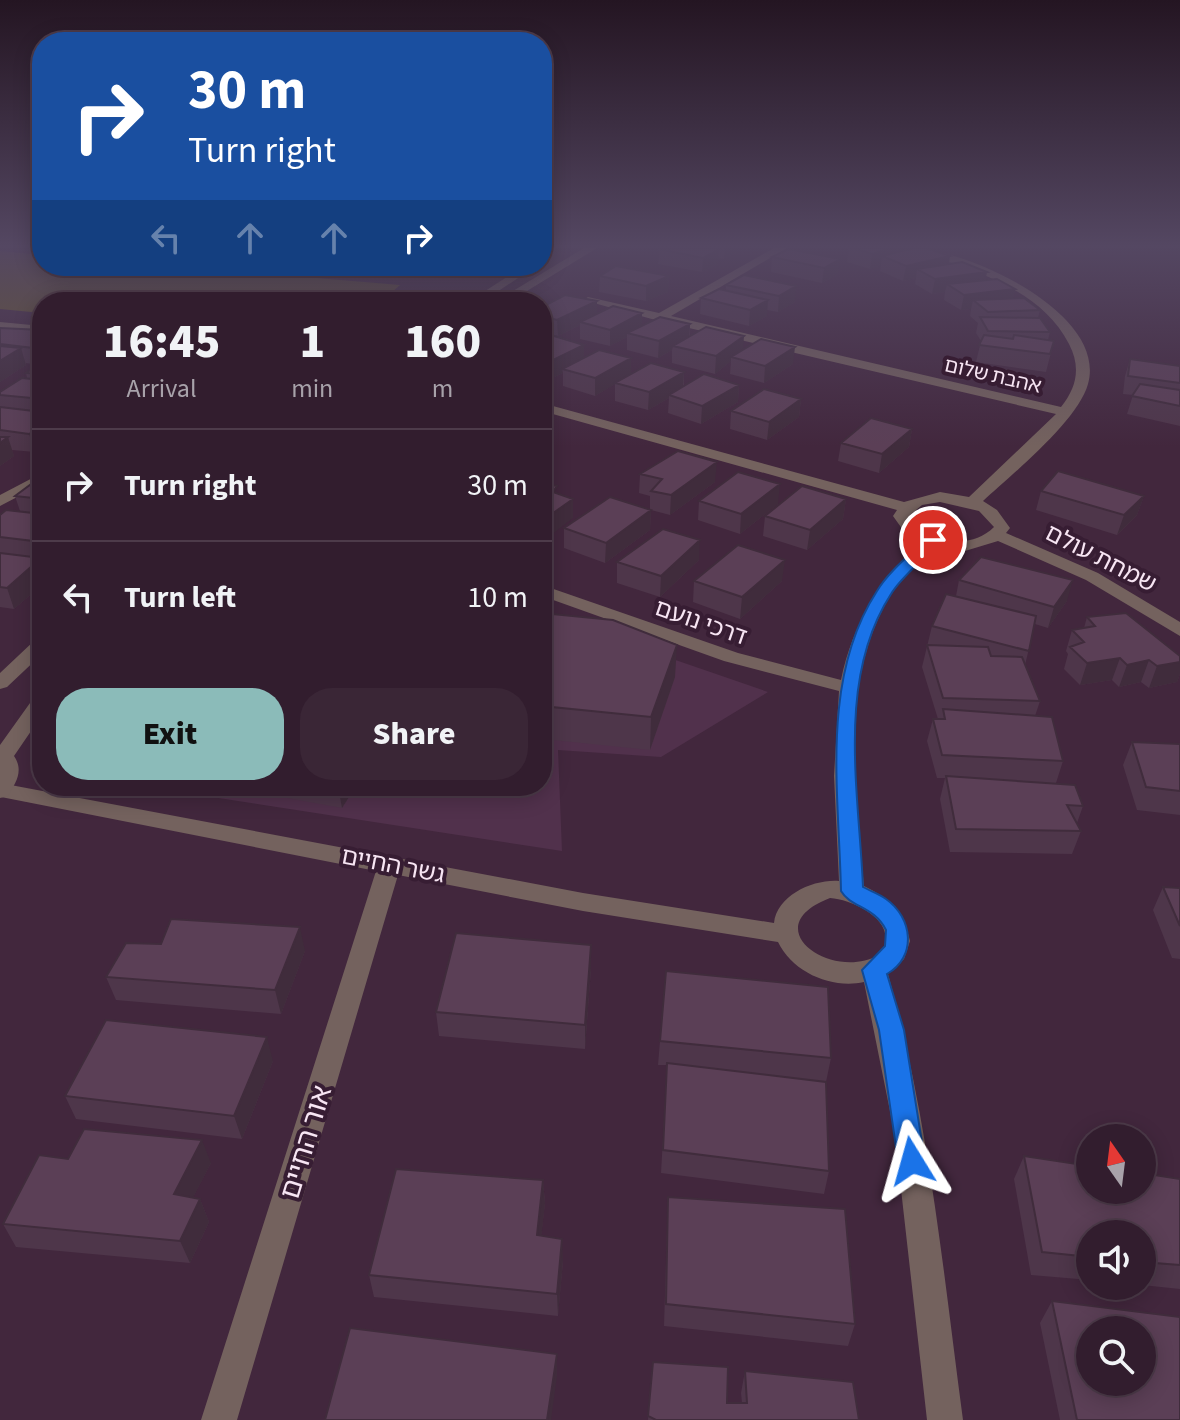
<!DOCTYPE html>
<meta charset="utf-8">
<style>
:root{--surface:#321d2e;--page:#3a2636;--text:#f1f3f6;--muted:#a8a2aa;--line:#4d3b4a;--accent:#8bbbb9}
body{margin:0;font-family:"Source Sans 3","Noto Sans Hebrew",sans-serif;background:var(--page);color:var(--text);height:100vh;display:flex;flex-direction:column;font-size:30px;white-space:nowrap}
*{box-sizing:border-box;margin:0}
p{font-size:26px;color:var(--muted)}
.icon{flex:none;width:44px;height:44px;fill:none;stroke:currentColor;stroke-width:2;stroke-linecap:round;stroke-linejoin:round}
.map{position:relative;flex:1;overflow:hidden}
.sheet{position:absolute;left:32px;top:292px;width:520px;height:504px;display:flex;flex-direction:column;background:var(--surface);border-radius:32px;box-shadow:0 4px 20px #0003,0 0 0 2px var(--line)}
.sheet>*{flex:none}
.top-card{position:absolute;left:32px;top:32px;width:520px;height:244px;border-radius:32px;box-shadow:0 4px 20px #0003,0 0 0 2px var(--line);background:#1a4fa0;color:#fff;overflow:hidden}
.needle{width:52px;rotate:346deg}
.controls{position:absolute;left:1076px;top:1124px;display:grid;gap:16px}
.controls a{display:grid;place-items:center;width:80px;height:80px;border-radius:50%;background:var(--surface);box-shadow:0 4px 20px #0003,0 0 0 2px var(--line);font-size:40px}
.pin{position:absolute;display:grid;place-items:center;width:68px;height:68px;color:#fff;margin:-34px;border:4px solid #fff;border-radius:50%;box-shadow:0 2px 8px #0007}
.me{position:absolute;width:88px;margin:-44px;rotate:352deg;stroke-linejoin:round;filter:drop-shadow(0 0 6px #0008)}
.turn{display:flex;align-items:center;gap:28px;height:168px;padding:0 24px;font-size:36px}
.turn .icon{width:104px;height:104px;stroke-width:2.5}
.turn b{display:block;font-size:56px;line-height:68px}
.lanes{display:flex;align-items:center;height:76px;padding:0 24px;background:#0003;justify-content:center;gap:40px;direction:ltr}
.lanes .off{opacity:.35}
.eta{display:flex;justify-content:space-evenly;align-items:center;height:136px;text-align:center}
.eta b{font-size:48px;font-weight:800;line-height:56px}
.primary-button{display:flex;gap:16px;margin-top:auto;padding:16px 24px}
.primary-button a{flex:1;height:92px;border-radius:32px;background:var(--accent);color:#111;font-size:32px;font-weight:800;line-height:92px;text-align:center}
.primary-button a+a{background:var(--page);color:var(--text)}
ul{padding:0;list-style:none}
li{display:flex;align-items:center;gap:24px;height:112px;padding:0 24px;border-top:2px solid var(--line)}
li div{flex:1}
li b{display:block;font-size:30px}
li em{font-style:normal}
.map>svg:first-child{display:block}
</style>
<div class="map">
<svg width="1180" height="1420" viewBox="0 0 1180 1420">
<rect width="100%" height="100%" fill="#42273d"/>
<path fill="#51314c" d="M542 614 768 692 661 757 558 750 562 851 140 786H542Z"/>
<path fill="#685928" d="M0 251 42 255V266H175L400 285 381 302H42V313L0 309Z"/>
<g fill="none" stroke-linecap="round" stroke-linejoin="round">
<path fill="#74625e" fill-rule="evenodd" d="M774 248H787L671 316 1061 407C1077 387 1081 367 1069 344 1047 301 1001 280 957 265 942 259 924 256 910 248 965 248 1108 312 1088 384 1078 421 1011 475 983 501L997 510 1010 528 1006 533 1098 573 1180 622V636L1086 580 998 541 965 551 936 547C921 561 904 574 893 591 838 678 855 790 864 886 888 897 905 915 910 941L904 959 888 974C929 1120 943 1270 963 1420H927L895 1136 864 982C832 989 793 973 778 942L583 911 398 875 237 1420H201L376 871 1 797 0 783 583 893 774 923C777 895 814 879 839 881L834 776 839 691 724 661 542 596V585L738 653 841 680C853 622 880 582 922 542L903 530 893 516 897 510 542 411V403L904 502 940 492 969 497 1056 414 659 321 583 300 588 297 659 313ZM940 502 979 511 994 527C969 552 929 541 909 516L922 505ZM830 898C856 900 903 924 879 955 831 982 754 927 830 898Z
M0 322 42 326V332L0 328Z
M42 473V484L0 506V495Z"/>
<path fill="#74625e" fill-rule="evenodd" d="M584 248H597L509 302H495Z
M524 266H536L482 302H468Z
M42 638V654L7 687 0 689V673L35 640Z
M42 694V715L14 756C24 771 16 782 8 796L0 798V745L35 696Z"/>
</g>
<path fill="#4e364a" d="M42 248V250L39 251 9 249Z
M739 248V251L724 259 718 258V264L702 272 658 264 660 248Z
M849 248H908V250L949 264 985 280 1015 289 1013 298 1040 310 1038 318 1050 332 1048 340 1054 341 1046 372 976 362 981 341 976 333 978 323 970 316 971 309 961 310 944 300 945 292 932 294 915 284 916 278 903 281 880 271 881 265 870 269 847 262Z
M789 249 838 274 822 283 771 272 772 257Z
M327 266H368L362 271 327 269Z
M744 275 795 302 778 312 767 310V316L749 326 700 314 701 298 726 290V285Z
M600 276H669L668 292 646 301 599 292Z
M542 307 597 314 642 313V326L690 324V336L793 364 764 383 730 374 731 361 715 374 672 363V350L658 358 627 350V337L610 346 580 339V325L558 336 542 332Z
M0 328 42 330V448L35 452 12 450 14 456 0 466V392L27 378 26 373 38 365 26 363V365L0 382Z
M542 342 631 374 684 372V387L739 385 738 402 701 424 668 413 669 398 648 410 615 401V384L595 396 563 386V373L548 380 542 379Z
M1130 359 1180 366V426L1127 414 1133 395 1123 394 1125 376Z
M801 399 799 417 767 440 730 429 731 411Z
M912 429 909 447 879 473 838 461 841 443Z
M640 474 715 482 670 515 651 510 650 530 605 563 564 548V528L650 510V496L639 493Z
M42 476V585L14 609 0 607V515L20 511 15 496Z
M1041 491 1144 496 1137 515 1117 535 1036 510Z
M846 499 843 519 807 550 763 536 765 516Z
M699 501 778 504 740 534 698 520Z
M699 560 660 597 617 583V562Z
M959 580 1067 601 1048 628 1035 624 1025 665 1040 701 1035 716 1063 761 1056 783 1083 806 1077 823 1081 831 1072 854 950 852 940 799 945 778H937L927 741 933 719H938L922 667 932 626 956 596Z
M694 581H782L740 619 693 602Z
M542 613 675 677 650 750 542 739Z
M1087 617 1180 656V674L1177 682 1149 688 1141 682 1119 687 1112 680 1080 685 1064 669 1068 654 1066 651 1072 630 1084 628Z
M1132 742 1180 744V815L1137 810 1123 765Z
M221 786H356L342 808Z
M1163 887 1180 888V959L1172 958 1153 910Z
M305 951 281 1014 116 1000 106 977Z
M591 968 585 1049 439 1036 436 1012Z
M660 1041 831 1058 826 1082 829 1171 824 1194 661 1173 667 1065H658Z
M273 1061 242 1139 76 1119 65 1096Z
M1024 1156 1180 1179V1289L1142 1285V1234H1090V1280L1031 1275 1014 1179Z
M68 1159 211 1163 193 1197 200 1199 209 1222 190 1263 16 1247 3 1224Z
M543 1180 545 1203 541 1236 563 1261 558 1316 374 1297 369 1275Z
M668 1197 855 1324 848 1346 664 1326Z
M1052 1301 1180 1420H1060L1040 1323Z
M653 1362 727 1403H742L741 1393 745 1371 859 1420H648Z"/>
<path fill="#402c3c" d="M725 248H739V251L724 259Z
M891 248H908L907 258 882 256 881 265 870 269 872 254Z
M719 249 718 264 702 272 703 258Z
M950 256 948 271 917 269 916 278 903 281 906 266Z
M840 259 838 274 822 283 824 268Z
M987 272 984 288 947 284 945 292 932 294 935 279Z
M669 276 668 292 646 301V286Z
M796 286 795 302 778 312 779 296Z
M1015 289 1012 305 973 300 971 309 961 310 964 295Z
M768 300 767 316 749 326 750 310Z
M597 301V316L580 322V325L558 336 557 320Z
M642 313V329L627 333V337L610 346V330Z
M690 324 689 340 673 346 672 350 658 358 659 341Z
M744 336 743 352 731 357V361L715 374 716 356Z
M584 345V361L562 369 563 373 548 380 547 363Z
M795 347 793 364 764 383 765 366Z
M21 348 26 365 0 382V361Z
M631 358V375L595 396V378Z
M684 372 683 389 669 395V398L648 410 649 392Z
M739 385 738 402 701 424 702 406Z
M801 399 799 417 767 440 769 422Z
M42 426V448L35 452 29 434Z
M912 429 909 447 879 473 882 454Z
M8 437 14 456 0 466V443Z
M717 462 715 482 670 515 671 495Z
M780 484 778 504 740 534 741 514Z
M1144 496 1137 515 1117 535 1124 515Z
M573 499V518L542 542V521Z
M846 499 843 519 807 550 810 530Z
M651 510 650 530 605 563 606 543Z
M700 540 699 560 660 597 661 576Z
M41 558 42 585 14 609 7 588Z
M785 560 782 581 740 619 742 597Z
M1073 580 1067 601 1048 628 1054 607Z
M677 645 675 677 650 750 651 717Z
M1120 658 1112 680 1080 685 1087 663Z
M1149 660 1141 682 1119 687 1127 665Z
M1180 662V674L1177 682 1149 688 1157 666Z
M338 786H356L342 808Z
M300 927 305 951 281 1014 275 990Z
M591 945V968L585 1049V1025Z
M267 1037 273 1061 242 1139 234 1116Z
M202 1140 211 1163 183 1217 174 1194Z
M543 1180 545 1203 539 1258 537 1235Z
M200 1199 209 1222 190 1263 180 1241Z
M562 1239 563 1261 558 1316 557 1294Z
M557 1354V1376L551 1420H547Z"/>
<path fill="#5b3f56" stroke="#402c3c" stroke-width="2" fill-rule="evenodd" d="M716 248 719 249 703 258 659 249Z
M854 248H891L872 254Z
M914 248H926L950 256 906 266 882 256Z
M789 249 840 259 824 268 772 257Z
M962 262 987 272 935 279 917 269Z
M616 266 669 276 646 286 600 276Z
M744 275 796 286 779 296 726 285Z
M997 279 1015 289 964 295 947 284Z
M719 289 768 300 750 310 701 298Z
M565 295 597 301 557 320 542 316V307Z
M1024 298 1040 310 988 312 973 300Z
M613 306 642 313 610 330 580 322Z
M660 317 690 324 659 341 627 333Z
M980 317 1040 318 1050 332 988 331Z
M706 327 744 336 716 356 673 346Z
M0 328 42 330V349L0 344Z
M984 335 1013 339 1014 335 1054 341 1050 354 979 345Z
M554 336 584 345 547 363 542 362V342Z
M761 339 795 347 765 366 731 357Z
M0 346 21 348 0 361Z
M599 350 631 358 595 378 562 369Z
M1130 359 1180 366V383L1128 376Z
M42 362V374L26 373Z
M651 363 684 372 649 392 615 383Z
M704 374 739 385 702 406 669 395Z
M22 378 42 380V399L0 395V392Z
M1140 384 1180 390V406L1132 396Z
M764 389 801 399 769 422 731 411Z
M0 407 42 412V426L29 434 0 430Z
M871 418 912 429 882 454 841 443Z
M0 437H8L0 443Z
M678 451 717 462 671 495 651 491 662 479 640 474Z
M1058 471 1144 496 1124 515 1041 491Z
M738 472 780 484 741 514 699 501Z
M42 476V499L15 496Z
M542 483 557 486 553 492 573 499 542 521Z
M802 486 846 499 810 530 765 516Z
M610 497 651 510 606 543 564 528Z
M6 510 42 514V542L0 537V515Z
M663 529 700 540 661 576 617 562Z
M738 545 785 560 742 597 694 581Z
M0 553 41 558 7 588 0 587Z
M981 557 1073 580 1054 607 959 580Z
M946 594 1036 616 1029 651 932 626Z
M542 613 613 620 677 645 651 717 542 706Z
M1126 613 1180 656V662L1157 666 1149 660 1127 665 1120 658 1087 663 1070 647 1084 642 1072 630 1095 626 1087 617Z
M927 645 988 647 991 656 1022 657 1040 701 943 698Z
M943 709 1052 717 1063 761 942 755 933 719H945Z
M1132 742 1180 744V791L1146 787Z
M946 776 1075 785 1083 806 1067 805 1081 831 956 829Z
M1163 887 1180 888V926Z
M171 919 300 927 275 990 106 977 126 943 161 944Z
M456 933 591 945 585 1025 436 1012Z
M666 971 828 987 831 1058 660 1041Z
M106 1020 267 1037 234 1116 65 1096Z
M667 1063 826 1082 829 1171 663 1150Z
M84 1129 202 1140 174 1194 200 1199 180 1241 3 1224 39 1155 68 1159Z
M1024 1156 1090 1166V1190H1142V1173L1180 1179V1265L1142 1262V1234H1090V1257L1042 1252Z
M396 1169 543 1180 537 1235 562 1239 557 1294 369 1275Z
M668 1197 845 1209 855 1324 666 1304Z
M1052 1301 1180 1317V1420H1077ZM1090 1330H1142V1382H1090Z
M350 1328 557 1354 547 1420H325Z
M653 1362 728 1367 727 1403H747L745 1371 853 1382 859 1420H656L648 1416Z"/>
<linearGradient id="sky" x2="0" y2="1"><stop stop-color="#241522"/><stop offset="0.55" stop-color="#544762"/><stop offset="1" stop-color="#544762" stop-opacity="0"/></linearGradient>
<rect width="1180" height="447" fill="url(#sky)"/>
<path fill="#1a73e8" stroke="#114b97" stroke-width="2" d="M933 536 940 540C926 559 903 574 891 594 836 679 859 792 863 887 870 891 880 894 886 899 913 918 917 957 887 974L904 1030 925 1161 921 1170 912 1174 902 1170 898 1161 879 1030 862 970 885 946 886 930C874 906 851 908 841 891 839 792 820 679 877 591 889 571 911 554 928 537Z"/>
<g text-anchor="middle" stroke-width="8" stroke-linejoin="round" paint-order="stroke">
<g font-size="20" fill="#f7e5f3" stroke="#371d33">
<text transform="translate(993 375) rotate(13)" y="7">אהבת שלום</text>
</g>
<g font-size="24" fill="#f7e5f3" stroke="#371d33">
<text transform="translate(1101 558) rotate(27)" y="8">שמחת עולם</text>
<text transform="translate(701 622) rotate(19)" y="8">דרכי נועם</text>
<text transform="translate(393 865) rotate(11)" y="8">גשר החיים</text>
</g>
<g font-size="28" fill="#f7e5f3" stroke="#371d33">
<text transform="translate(305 1142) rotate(-73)" y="10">אור החיים</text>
</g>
</g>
</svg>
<div class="controls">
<a><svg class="needle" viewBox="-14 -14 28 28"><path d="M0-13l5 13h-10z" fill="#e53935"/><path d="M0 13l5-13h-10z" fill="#a8a2aa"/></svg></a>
<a><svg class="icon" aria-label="sound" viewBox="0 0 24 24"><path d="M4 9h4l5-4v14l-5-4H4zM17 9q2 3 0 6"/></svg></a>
<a><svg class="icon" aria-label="search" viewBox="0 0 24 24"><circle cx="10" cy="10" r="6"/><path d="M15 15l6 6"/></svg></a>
</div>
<div class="pin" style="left:933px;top:540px;background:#d93025"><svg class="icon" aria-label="arrive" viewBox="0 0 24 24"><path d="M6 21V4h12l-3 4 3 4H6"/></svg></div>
<svg class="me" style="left:912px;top:1161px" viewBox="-20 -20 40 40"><path d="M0-17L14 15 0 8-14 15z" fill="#1a73e8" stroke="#fff" stroke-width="4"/></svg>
<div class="top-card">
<div class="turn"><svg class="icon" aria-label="right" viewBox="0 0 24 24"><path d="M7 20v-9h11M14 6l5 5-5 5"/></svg><div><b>30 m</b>Turn right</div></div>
<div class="lanes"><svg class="icon off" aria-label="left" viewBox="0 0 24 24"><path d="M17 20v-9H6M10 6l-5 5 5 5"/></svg><svg class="icon off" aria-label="ahead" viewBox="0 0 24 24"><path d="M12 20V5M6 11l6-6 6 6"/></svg><svg class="icon off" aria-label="ahead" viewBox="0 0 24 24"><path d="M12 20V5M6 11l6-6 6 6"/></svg><svg class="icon" aria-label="right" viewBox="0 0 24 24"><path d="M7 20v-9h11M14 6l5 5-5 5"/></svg></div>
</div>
<section class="sheet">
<div class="eta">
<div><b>16:45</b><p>Arrival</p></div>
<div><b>1</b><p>min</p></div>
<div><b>160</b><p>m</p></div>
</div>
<ul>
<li><svg class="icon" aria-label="right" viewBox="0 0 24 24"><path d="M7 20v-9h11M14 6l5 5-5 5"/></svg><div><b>Turn right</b></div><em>30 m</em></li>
<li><svg class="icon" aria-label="left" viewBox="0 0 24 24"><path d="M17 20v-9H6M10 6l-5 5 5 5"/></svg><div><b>Turn left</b></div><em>10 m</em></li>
</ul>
<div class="primary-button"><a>Exit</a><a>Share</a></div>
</section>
</div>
